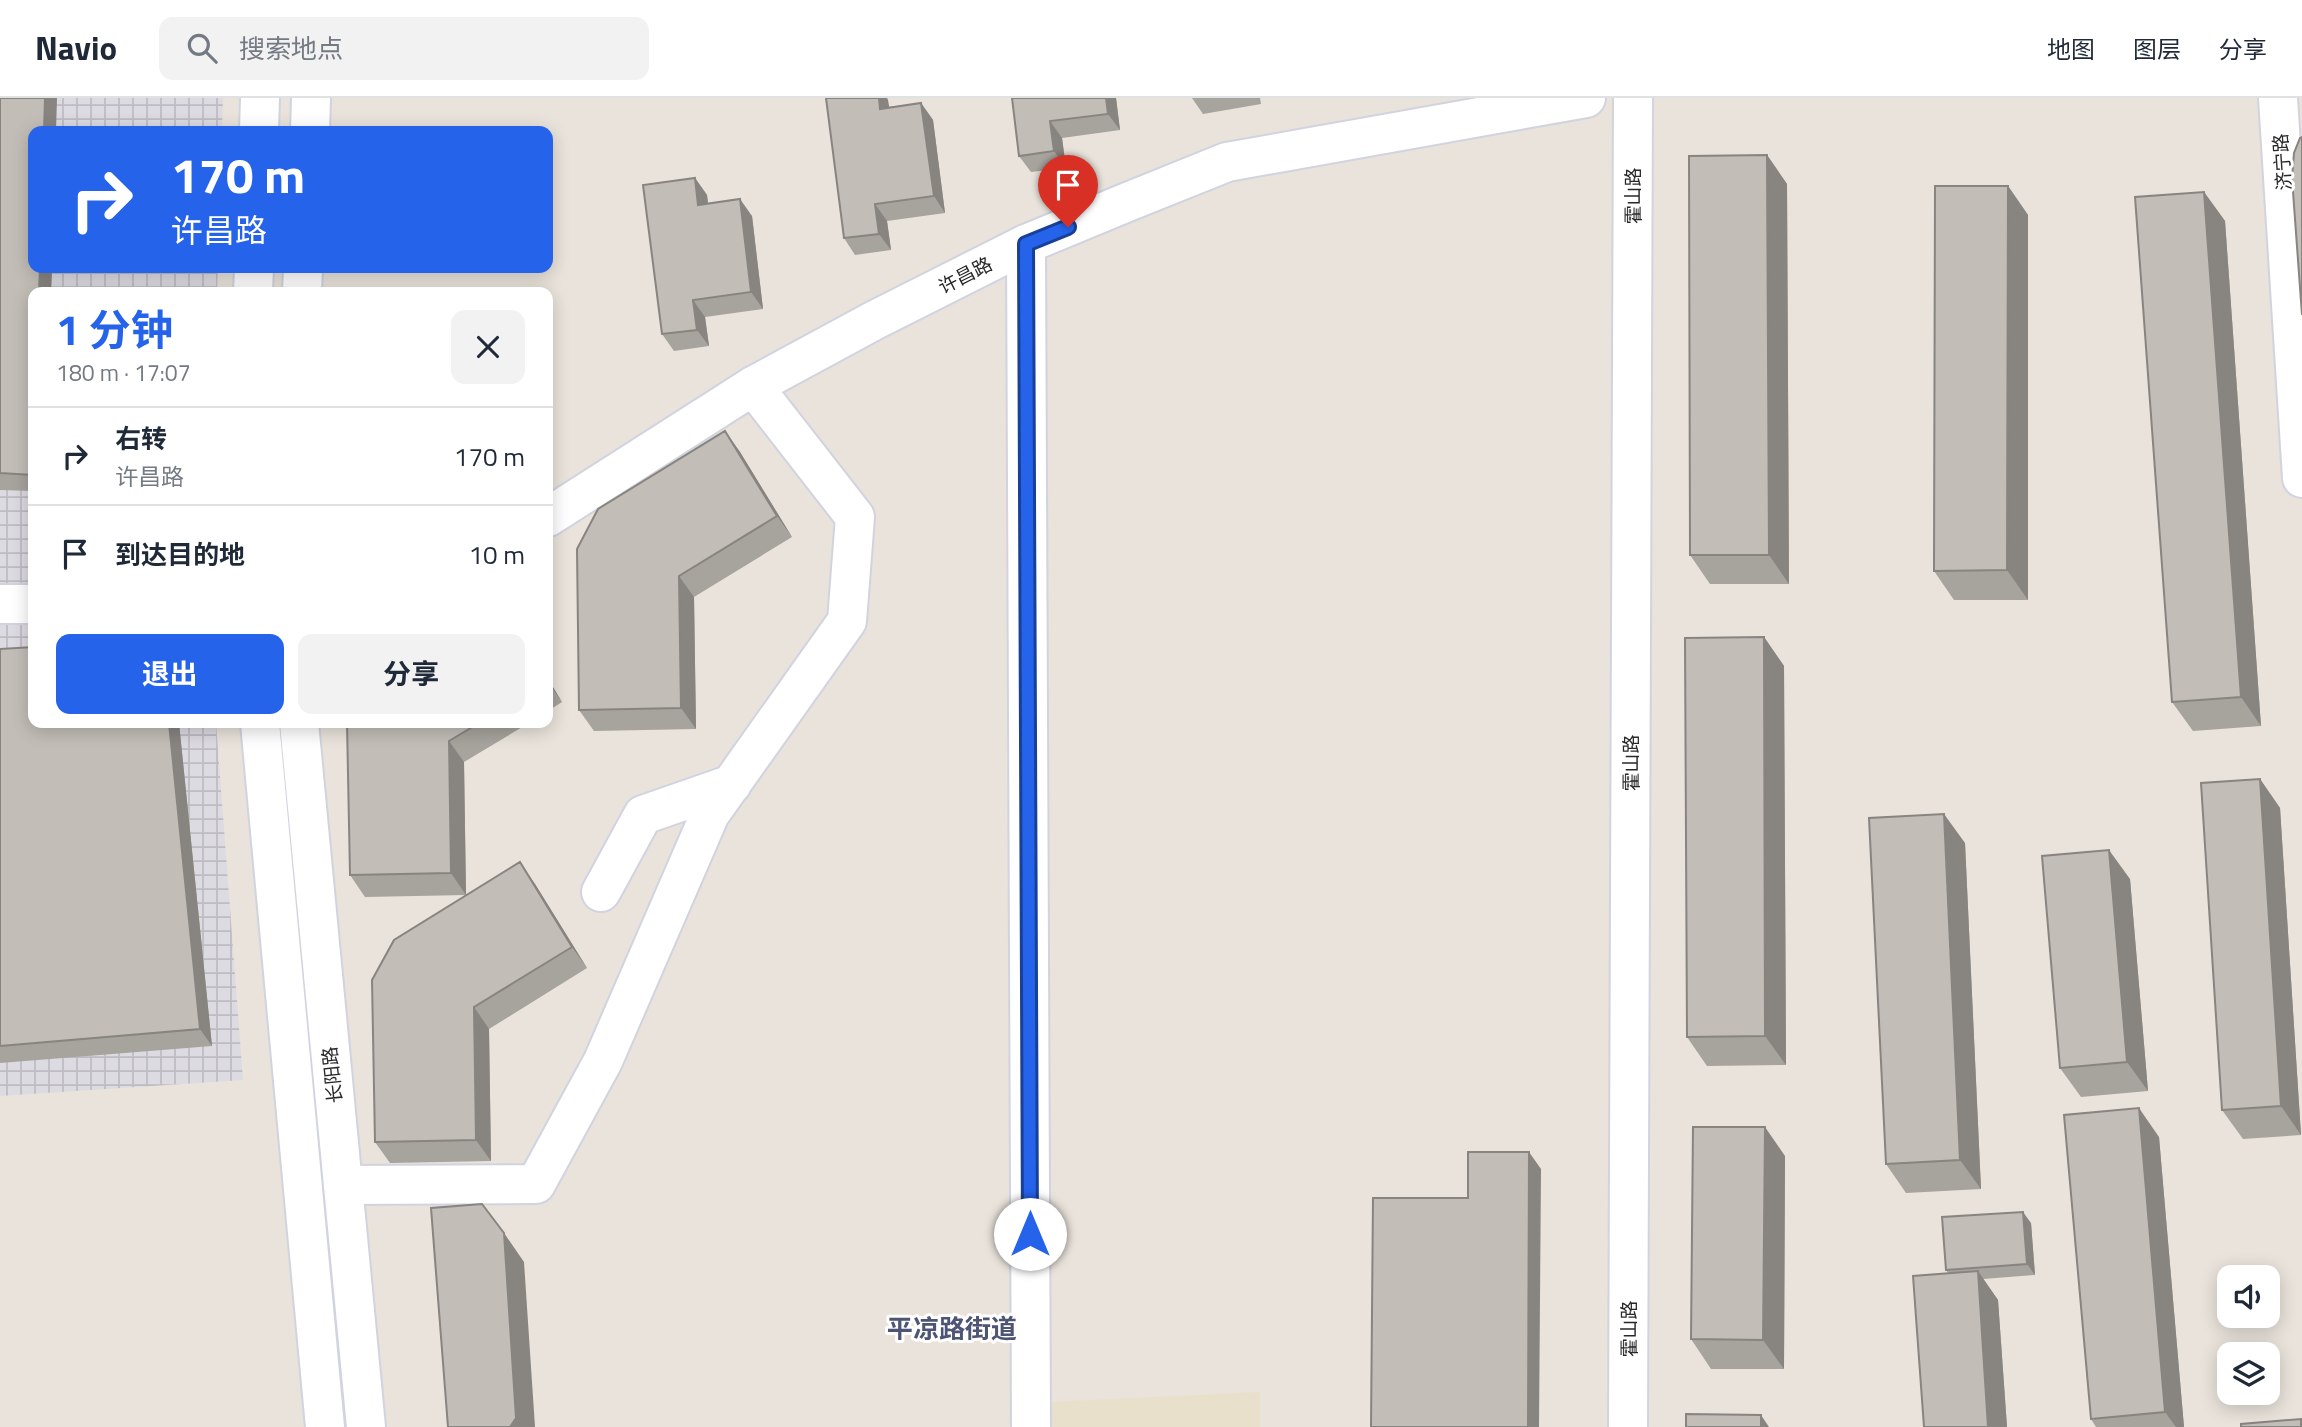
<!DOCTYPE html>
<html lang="zh">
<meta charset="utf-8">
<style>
:root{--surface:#fff;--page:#f2f2f3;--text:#1f2937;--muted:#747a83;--line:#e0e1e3;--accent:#2563eb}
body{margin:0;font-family:"Titillium Web","Noto Sans SC",sans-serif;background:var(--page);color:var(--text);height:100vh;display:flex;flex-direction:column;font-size:26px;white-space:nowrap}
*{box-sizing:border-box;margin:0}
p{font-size:23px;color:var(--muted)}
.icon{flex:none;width:38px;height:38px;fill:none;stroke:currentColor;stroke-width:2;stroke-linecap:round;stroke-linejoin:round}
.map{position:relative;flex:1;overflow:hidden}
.side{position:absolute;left:28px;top:189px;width:525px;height:441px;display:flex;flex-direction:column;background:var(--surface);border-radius:14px;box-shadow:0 4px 18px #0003}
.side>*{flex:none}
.hud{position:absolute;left:28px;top:28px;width:525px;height:147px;border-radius:14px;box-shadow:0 4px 18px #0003;background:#2563eb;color:#fff;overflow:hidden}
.tools{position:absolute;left:2217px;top:1167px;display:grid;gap:14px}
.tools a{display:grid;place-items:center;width:63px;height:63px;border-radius:14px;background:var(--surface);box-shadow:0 4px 18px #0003;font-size:35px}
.pin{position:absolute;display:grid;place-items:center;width:60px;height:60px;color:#fff;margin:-72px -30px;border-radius:50% 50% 50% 0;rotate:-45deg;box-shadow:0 0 7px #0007}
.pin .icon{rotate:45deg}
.me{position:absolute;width:77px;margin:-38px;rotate:0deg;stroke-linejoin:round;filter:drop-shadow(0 0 5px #0008)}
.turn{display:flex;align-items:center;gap:24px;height:147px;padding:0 28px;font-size:32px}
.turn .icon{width:91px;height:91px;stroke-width:2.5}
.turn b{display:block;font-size:49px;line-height:60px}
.round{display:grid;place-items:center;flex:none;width:74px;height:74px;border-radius:14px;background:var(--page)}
.head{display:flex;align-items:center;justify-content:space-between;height:119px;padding:0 28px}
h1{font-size:42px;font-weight:700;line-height:52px;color:var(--accent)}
.cta{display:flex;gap:14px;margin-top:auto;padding:14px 28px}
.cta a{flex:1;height:80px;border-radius:14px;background:var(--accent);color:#fff;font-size:28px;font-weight:700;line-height:80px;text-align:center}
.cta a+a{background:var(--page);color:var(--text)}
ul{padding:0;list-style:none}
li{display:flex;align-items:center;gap:21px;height:98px;padding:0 28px;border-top:2px solid var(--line)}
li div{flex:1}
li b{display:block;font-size:26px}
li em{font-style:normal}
header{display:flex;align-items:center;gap:42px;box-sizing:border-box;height:98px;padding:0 35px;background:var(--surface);border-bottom:2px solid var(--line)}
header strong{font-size:33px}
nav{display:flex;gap:38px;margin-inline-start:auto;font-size:24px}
.search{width:490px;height:63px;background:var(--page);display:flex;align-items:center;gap:18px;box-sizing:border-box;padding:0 24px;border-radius:14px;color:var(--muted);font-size:26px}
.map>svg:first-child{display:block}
</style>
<header>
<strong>Navio</strong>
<div class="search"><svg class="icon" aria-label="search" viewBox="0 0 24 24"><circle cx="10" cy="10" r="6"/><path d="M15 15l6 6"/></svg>搜索地点</div>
<nav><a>地图</a><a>图层</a><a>分享</a></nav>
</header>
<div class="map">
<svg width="2302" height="1329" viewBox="0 0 2302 1329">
<defs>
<pattern id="industrial-grid" width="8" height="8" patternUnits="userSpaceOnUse" patternTransform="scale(1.75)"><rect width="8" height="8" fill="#dddbe2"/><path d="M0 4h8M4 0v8" fill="none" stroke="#bebcc2"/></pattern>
</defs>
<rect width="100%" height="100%" fill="#e9e3db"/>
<path fill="url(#industrial-grid)" d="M0 0H223L222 33H33V170H218L217 194H33V625H216L243 982 0 998Z"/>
<path fill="#e9e0cc" d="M1260 1294V1329H1048V1304Z"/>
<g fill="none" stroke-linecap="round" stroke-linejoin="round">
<g stroke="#d1d3e0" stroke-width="42">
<path id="minor" d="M2278 0 2302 380
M1026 146 1031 1329
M601 794 643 717 732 686
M343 1087 536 1086 603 963 710 716 847 523 855 419 753 288
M1628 1329 1633 0"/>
</g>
<g stroke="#d1d3e0" stroke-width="42">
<path id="tertiary" d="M548 419 753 288 875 222 1026 146 1130 103 1227 64 1586 0
M0 506H33"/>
</g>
<g stroke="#d1d3e0" stroke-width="42">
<path id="secondary" d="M259 33 260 0
M310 33 311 0
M253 194 254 170
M302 194 303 170
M260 625 325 1329
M299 625 366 1329"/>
</g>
<use href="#minor" stroke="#fff" stroke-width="38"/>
<use href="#tertiary" stroke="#fff" stroke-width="38"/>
<use href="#secondary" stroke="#fff" stroke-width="38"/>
</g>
<path fill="#a7a39d" d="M0 0 33 170H52L51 194H33V393L0 392Z
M826 0H887L889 9 921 5 933 22 945 115 887 123 891 152 855 157 844 140Z
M1012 0H1116L1120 32 1062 40 1066 70 1031 74 1019 58Z
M1192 0H1260L1261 6 1203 16Z
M1767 57 1787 86 1789 486H1710L1690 457Z
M695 80 707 97 708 105 752 118 763 211 705 219 709 248 674 253 662 236Z
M2008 88 2028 117V502H1954L1934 473Z
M2204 94 2225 123 2261 628 2193 633 2172 604Z
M725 333 740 354 792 439 694 499 696 631 594 633 579 612Z
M1764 539 1784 568 1786 967 1707 968 1687 939Z
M0 551 33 625H179L212 948 0 965Z
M548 581 562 604 548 613Z
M347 625H529L464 664 466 797 365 799 350 777Z
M2260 681 2280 710 2301 1037 2243 1041 2222 1012Z
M1965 745 1981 1091 1906 1095 1886 1066Z
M2130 781 2148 993 2081 999 2060 970Z
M535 786 587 870 489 931 491 1063 390 1065 375 1044Z
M2159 1039 2184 1329H2096L2091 1321Z
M1785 1058 1784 1271H1711L1691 1241Z
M2031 1125 2035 1177 1983 1181 1998 1202 2007 1329H1924L1948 1175 1946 1172Z"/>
<path fill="#888480" d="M45 0H57L56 33H44Z
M879 0H887L888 2 892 27 880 11Z
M1106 0H1116L1120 32 1108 16Z
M921 5 933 22 945 115 934 98Z
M1050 23 1062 40 1066 70 1054 53Z
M1767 57 1787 86 1789 486 1769 457Z
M695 80 707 97 710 123 698 107Z
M2008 88 2028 117V502L2007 472Z
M2204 94 2225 123 2261 628 2241 599Z
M740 101 752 118 763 211 751 194Z
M875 106 887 123 891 152 879 136Z
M40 170H52L51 194H39Z
M693 202 705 219 709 248 697 232Z
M725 333 740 354 792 439 777 418Z
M679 478 694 499 696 631 681 610Z
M1764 539 1784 568 1786 967 1765 938Z
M548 581 562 604 548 584Z
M169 625H179L212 948 200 931Z
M449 643 464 664 466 797 451 775Z
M2260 681 2280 710 2301 1037 2281 1008Z
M1944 716 1965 745 1981 1091 1960 1062Z
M2109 752 2130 781 2148 993 2127 964Z
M520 764 535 786 587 870 572 849Z
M474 909 489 931 491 1063 476 1042Z
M2139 1010 2159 1039 2184 1329H2176L2165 1314Z
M1765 1029 1785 1058 1784 1271 1763 1242Z
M1529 1054 1541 1071 1539 1329H1528Z
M2023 1114 2031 1125 2035 1177 2027 1166Z
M504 1135 524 1164 535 1329H510Z
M1978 1173 1998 1202 2007 1329H1988Z
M1761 1317 1769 1329H1761Z"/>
<path fill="#c2bdb7" stroke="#888480" stroke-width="2" d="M0 0H45L44 33H33V170H40L39 194H33V377L0 375Z
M826 0H879L880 11 921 5 934 98 875 106 879 136 844 140Z
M1012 0H1106L1108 16 1050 23 1054 53 1019 58Z
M2302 39V217L2292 80 2294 55 2300 40Z
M1767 57 1769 457H1690L1689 58Z
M695 80 698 107 740 101 751 194 693 202 697 232 662 236 643 87Z
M1935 88H2008L2007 472 1934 473Z
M2204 94 2241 599 2172 604 2135 99Z
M725 333 777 418 679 478 681 610 579 612 577 451 598 411Z
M1764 539 1765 938 1687 939 1685 540Z
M33 549V625H169L200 931 0 948V551Z
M347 625H479L449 643 451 775 350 777Z
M2260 681 2281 1008 2222 1012 2201 685Z
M1944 716 1960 1062 1886 1066 1869 720Z
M2109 752 2127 964 2060 970 2042 758Z
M520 764 572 849 474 909 476 1042 375 1044 372 882 394 842Z
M2139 1010 2165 1314 2091 1321 2064 1017Z
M1693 1029H1765L1763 1242 1691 1241Z
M1468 1054H1529L1528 1329H1371L1373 1100H1468Z
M482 1106 504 1135 516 1320 510 1329H448L431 1110Z
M2023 1114 2027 1166 1946 1172 1942 1119Z
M1978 1173 1988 1329H1924L1913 1178Z
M1686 1316 1761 1317V1329H1686Z
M2301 1321V1329H2241V1326Z"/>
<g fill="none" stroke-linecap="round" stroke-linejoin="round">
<g stroke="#184099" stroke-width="18">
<path id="route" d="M1030 1136 1026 146 1068 129"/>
</g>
<use href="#route" stroke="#2563eb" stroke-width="12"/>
</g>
<g text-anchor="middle" stroke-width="6" stroke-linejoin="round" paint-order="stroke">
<g font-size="19" fill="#282828" stroke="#fff">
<text transform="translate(2282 64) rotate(-94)" y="7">济宁路</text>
<text transform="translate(1633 98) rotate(-90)" y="7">霍山路</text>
<text transform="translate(965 177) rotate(-27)" y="7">许昌路</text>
<text transform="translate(1631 665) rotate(-90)" y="7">霍山路</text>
<text transform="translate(332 977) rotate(-96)" y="7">长阳路</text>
<text transform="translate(1629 1231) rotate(-90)" y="7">霍山路</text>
</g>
<g font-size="26" font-weight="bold" fill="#4d5474" stroke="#fff">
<text x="952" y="1240">平凉路街道</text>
</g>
</g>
</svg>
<div class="tools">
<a><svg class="icon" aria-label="sound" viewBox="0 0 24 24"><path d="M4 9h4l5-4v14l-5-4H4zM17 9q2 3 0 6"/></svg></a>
<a><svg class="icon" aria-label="layers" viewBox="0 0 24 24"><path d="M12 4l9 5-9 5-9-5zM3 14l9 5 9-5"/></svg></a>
</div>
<div class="pin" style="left:1068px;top:129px;background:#d93025"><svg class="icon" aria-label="arrive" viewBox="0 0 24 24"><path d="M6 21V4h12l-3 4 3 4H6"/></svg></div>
<svg class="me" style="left:1030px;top:1136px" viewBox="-20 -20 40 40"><circle r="19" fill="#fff"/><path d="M0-13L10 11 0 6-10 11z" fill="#2563eb"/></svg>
<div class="hud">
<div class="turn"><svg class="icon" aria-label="right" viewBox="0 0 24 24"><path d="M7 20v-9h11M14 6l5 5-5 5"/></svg><div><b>170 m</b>许昌路</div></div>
</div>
<section class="side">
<div class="head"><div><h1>1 分钟</h1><p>180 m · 17:07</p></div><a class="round"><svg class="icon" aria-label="close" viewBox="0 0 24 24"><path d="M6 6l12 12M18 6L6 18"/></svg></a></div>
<ul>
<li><svg class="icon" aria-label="right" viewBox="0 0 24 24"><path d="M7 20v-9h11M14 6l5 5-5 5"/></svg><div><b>右转</b><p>许昌路</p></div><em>170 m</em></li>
<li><svg class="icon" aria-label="arrive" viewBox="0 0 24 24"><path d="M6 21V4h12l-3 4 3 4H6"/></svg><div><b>到达目的地</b></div><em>10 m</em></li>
</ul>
<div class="cta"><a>退出</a><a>分享</a></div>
</section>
</div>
